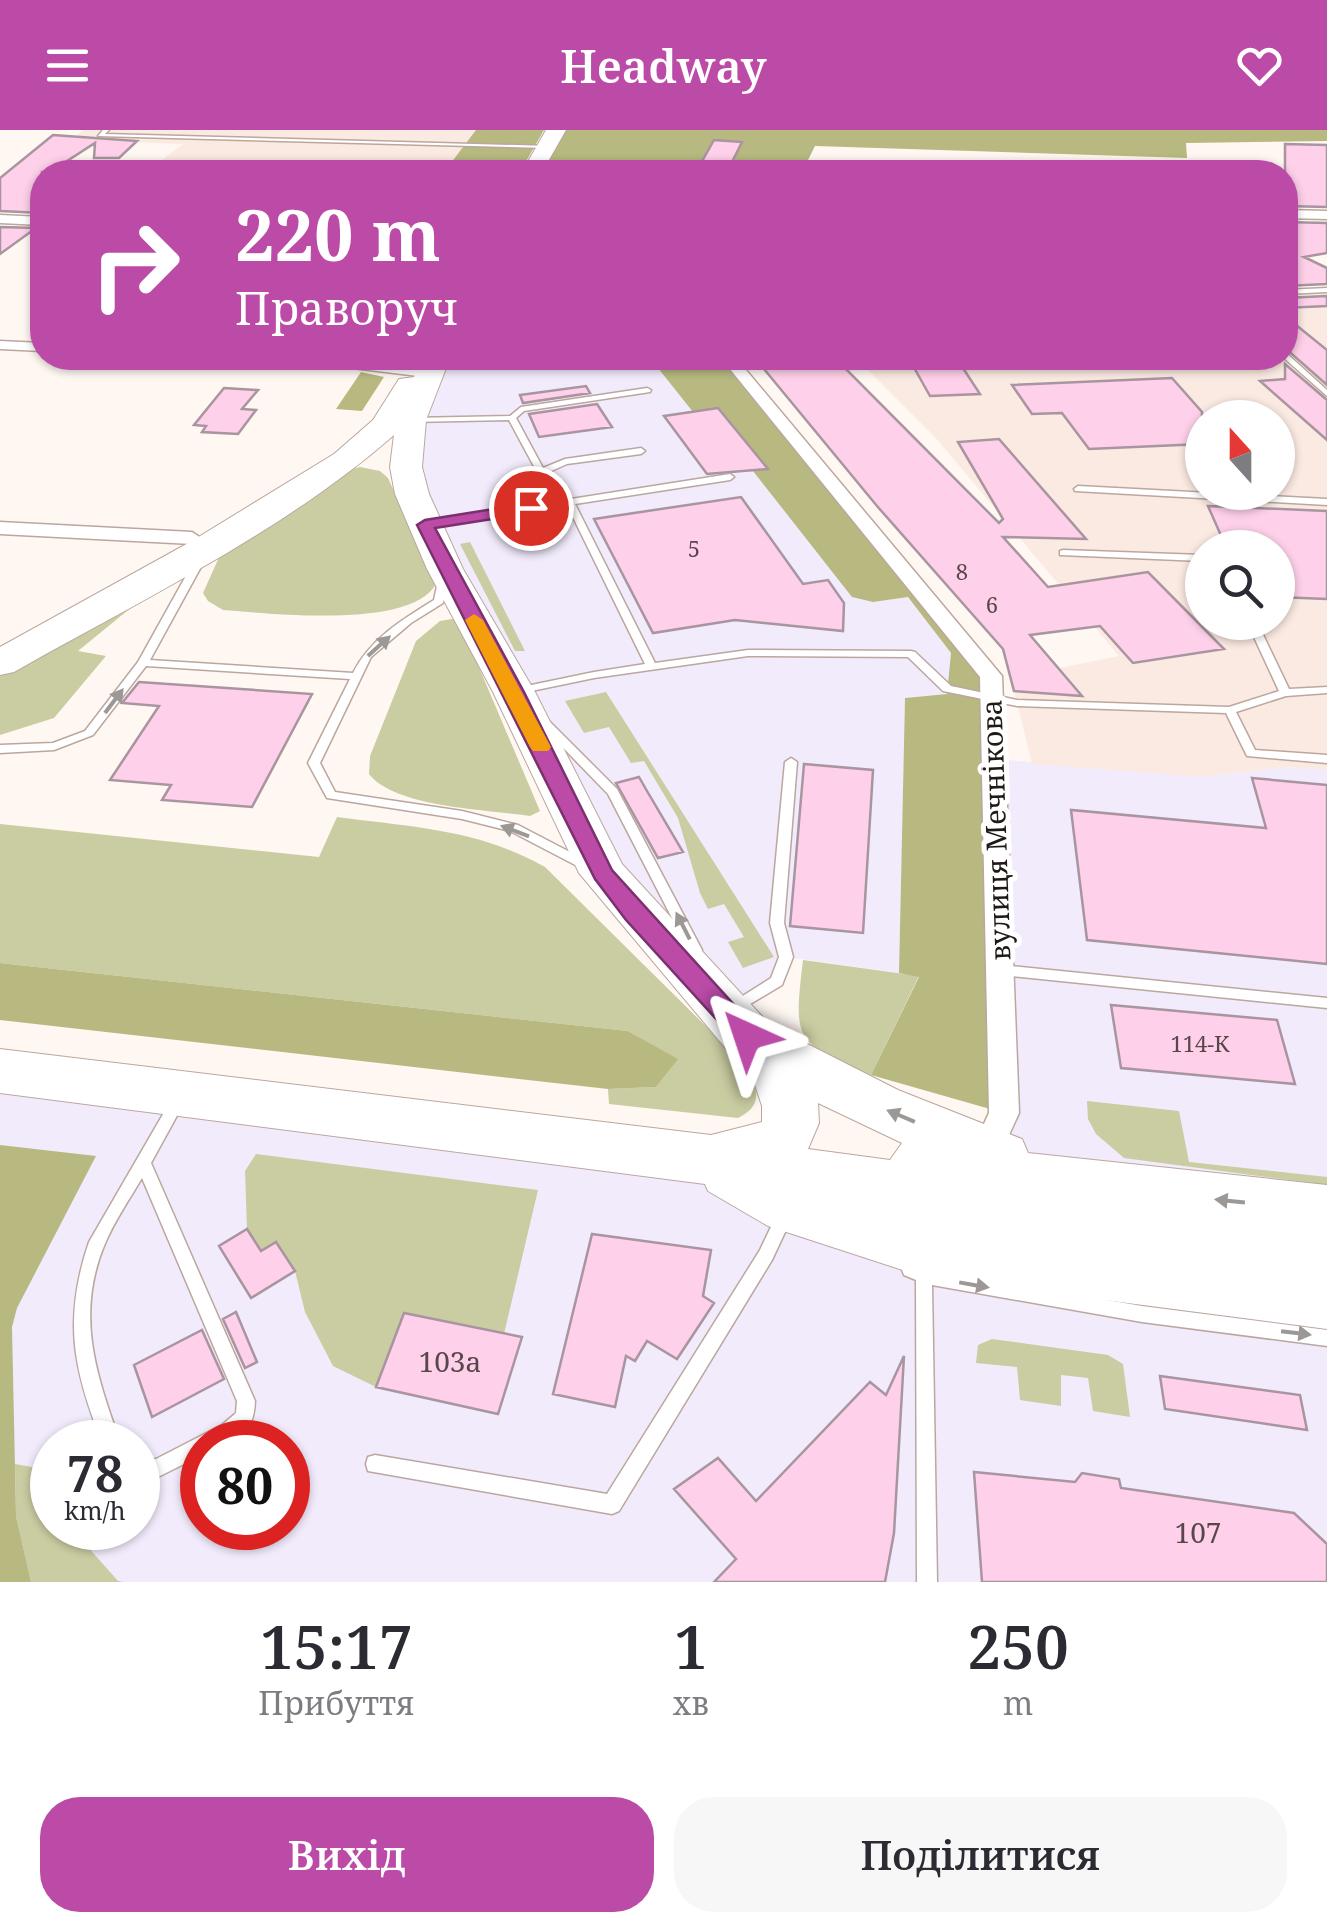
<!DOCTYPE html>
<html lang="uk">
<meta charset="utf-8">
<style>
:root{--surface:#fff;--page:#f7f7f7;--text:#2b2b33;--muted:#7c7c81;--accent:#bb4ba7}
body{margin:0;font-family:"Noto Serif",serif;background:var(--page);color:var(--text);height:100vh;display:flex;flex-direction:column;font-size:38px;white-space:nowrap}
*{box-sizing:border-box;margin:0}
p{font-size:32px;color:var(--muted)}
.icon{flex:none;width:55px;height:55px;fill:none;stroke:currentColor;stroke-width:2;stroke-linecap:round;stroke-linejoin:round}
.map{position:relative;height:1452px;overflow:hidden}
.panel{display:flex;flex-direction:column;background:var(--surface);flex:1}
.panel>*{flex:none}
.top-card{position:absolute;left:30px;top:30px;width:1268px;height:210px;border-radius:40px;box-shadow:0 2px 8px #0004;background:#bb4ba7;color:#fff;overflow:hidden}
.needle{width:65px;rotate:339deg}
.buttons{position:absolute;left:1185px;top:270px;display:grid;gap:20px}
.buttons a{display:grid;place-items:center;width:110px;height:110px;border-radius:50%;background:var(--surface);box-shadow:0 2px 8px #0004;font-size:50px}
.speed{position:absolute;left:30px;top:1290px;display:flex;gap:20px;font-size:50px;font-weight:700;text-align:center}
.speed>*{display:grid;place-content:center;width:130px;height:130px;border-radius:50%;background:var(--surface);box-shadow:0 2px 8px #0004;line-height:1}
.speed small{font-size:25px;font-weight:400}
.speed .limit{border:15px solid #d22;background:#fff;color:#111}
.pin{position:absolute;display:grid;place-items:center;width:85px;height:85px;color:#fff;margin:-42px;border:5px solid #fff;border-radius:50%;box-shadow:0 2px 10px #0007}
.me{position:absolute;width:110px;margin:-55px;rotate:318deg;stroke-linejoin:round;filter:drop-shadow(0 0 8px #0008)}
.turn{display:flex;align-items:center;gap:35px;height:210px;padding:0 40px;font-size:45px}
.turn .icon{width:130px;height:130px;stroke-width:2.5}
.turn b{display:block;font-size:70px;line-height:85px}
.eta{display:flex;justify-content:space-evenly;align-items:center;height:170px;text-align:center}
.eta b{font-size:60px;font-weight:600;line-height:70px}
.cta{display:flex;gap:20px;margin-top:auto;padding:20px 40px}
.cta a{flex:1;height:115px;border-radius:40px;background:var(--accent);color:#fff;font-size:40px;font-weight:600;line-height:115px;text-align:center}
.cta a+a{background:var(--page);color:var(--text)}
header{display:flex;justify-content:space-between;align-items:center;height:130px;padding:0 40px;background:var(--accent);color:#fff;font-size:45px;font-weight:600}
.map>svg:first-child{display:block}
</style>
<header><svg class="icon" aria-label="menu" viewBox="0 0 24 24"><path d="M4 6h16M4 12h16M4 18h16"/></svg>Headway<svg class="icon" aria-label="heart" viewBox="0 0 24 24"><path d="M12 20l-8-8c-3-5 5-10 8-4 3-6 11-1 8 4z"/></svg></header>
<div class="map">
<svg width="1327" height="1452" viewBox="0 0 1327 1452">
<rect width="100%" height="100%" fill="#fff7f2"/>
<path fill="#f2ebfc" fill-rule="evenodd" d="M436 228H650L693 282 768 339 754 341 873 472 908 467 951 523 947 564 905 568 899 843 787 827 777 851 728 883 635 784 412 364 422 259Z
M995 629 1202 647 1284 637 1327 640V1082L986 1022 1004 983Z
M0 941 704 1029 1327 1169V1452H0ZM52 1312H138V1398H52ZM202 1312H288V1398H202Z"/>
<path fill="#fbeae2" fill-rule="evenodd" d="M84 0H476L444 42 189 33 153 37 183 14 71 10Z
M1327 163V640L1284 637 1202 647 1032 634 1011 548 1119 526 935 307 856 228H1285V164ZM1202 288H1278V362H1202ZM1202 418H1278V492H1202Z"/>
<path fill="#cacca2" d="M360 337 380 341 388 348 436 454C411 500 269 483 223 480L208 471 203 463 221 423 348 340Z
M470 412 525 521H515L460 414Z
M149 463 78 521 106 526 54 588 0 605V539Z
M458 488 540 681 530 686C486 679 396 678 369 644L370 626 416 511 440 491Z
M606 562 774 827 743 838 728 812 744 807 724 774 708 779 700 763 678 688 644 631 631 633 609 597 584 603 565 571Z
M337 687C412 697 478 699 545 737L740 930C754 952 769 973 738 988L609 974 608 959 656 957 677 929 628 901 0 833V694L319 727Z
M803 830 919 846 871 945C795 911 793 914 803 830Z
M1087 971 1179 981 1189 1032 1327 1047V1055L1124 1028 1096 1004 1088 989Z
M256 1024 538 1060 504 1204 405 1183 376 1257 333 1236 305 1182 295 1141 276 1112 261 1121 247 1099 245 1041Z
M992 1209 1108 1225 1123 1234 1130 1287 1093 1281 1088 1248 1061 1245V1276L1020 1270 1017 1237 976 1233 978 1215Z
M15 1334 32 1337 52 1369V1398H71L118 1451 124 1452H31L16 1386Z"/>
<path fill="#b7b980" d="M476 0H544L520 42H444Z
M563 0H1327V11L1186 13 1187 28 815 16 802 42H540Z
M189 33 412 42H159L153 37Z
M650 228H728L991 546 1004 983 871 945 919 847 899 843 905 568 947 564 951 523 908 467 873 472 852 467 753 341 767 338 693 282Z
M361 242 384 247 362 281 336 279Z
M0 833 628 901 678 929 656 957 608 959 0 890Z
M0 1015 96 1026 17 1178 12 1197 16 1386 31 1452H0Z"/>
<path fill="#fed0e9" stroke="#a8959f" stroke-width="2.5" d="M53 5 137 11 119 28H94L95 13 50 42H42V83L0 81V48Z
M714 10 742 12 727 42H696Z
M1285 14 1327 15V77L1285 76Z
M1285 92 1327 93V123L1304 127 1327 138V154L1285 156Z
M0 97 36 98 0 124Z
M1327 166V176L1285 178V168Z
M1285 186 1327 220V255L1285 218Z
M830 231 837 238 844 237 999 393 1003 389 958 312 999 309 1086 409 1003 407 1048 457 1148 442 1224 519 1133 533 1100 496 1030 505 1082 566 1014 561 1003 519 877 376 764 239Z
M959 232 980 264 930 266 912 234Z
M1285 234 1327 270V310L1260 251 1285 249Z
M1172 248 1202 282V314L1089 319 1062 283 1032 284 1012 255Z
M586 256 590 263 523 273 520 265Z
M224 258 258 260 242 279 256 280 238 304 202 302 206 296 194 295Z
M597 274 612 297 539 307 529 284Z
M718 278 768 339 707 344 664 286Z
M741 367 803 454 828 450 844 473 843 501 735 490 653 503 594 389Z
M1208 376 1327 381V469L1278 467V418L1226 417Z
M139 552 312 564 252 677 162 670 171 655 110 650 159 576 122 573Z
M804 634 873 640 863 803 790 796Z
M639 647 647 661 683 722 658 728 616 653Z
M1252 648 1327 655V834L1087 810 1071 680 1266 698Z
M1111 875 1277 890 1295 954 1121 938Z
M247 1099 261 1121 276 1112 295 1141 251 1168 219 1116Z
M592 1104 711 1120 703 1166 714 1173 677 1229 647 1211 635 1231 626 1226 615 1277 553 1264Z
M236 1182 257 1232 245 1238 223 1189Z
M404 1183 522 1207 498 1284 376 1257Z
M202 1200 224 1249 152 1287 134 1235Z
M904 1226 894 1403 885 1452H714L736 1429 674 1359 718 1328 756 1371 870 1252 886 1265Z
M1160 1246 1300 1265 1307 1300 1165 1279Z
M974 1342 1075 1352 1082 1343 1119 1349 1121 1358 1294 1383 1327 1414V1452H982Z"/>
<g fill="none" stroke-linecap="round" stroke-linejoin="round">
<g stroke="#bba79e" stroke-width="3">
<path id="lane" d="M103 0H109L105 4 550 16 547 18 98 6Z
M1327 158V162L1285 164V160Z
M1285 222 1327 260V266L1284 228Z
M647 258 651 260 650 262 524 281 516 288 543 338 565 329 641 318 645 321 641 324 567 334 547 343 571 369 730 344 734 347 730 350 575 374 655 533 748 520 911 521 915 522 951 556 1017 570 1229 577 1279 561 1247 492H1257L1289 559 1327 557V563L1286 566 1236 582 1255 620 1327 625V633L1247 626 1226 583 1017 576 943 561 908 527 748 526 594 548 517 564 513 563 512 561 517 558 594 542 645 534 567 375 428 397 423 394 428 391 563 370 537 342 509 290 411 292 407 290 411 288 510 286 521 277Z
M1078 356 1327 369V375L1075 361 1074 359Z
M1063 420 1202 425V431L1060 425V421Z
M202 423 207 426 150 530 353 543C370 509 403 489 434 470L438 451 443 448 446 449 448 451 443 473 411 493 371 527 320 633 335 662 462 681 518 695 591 733 593 736 591 739H583L510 701 462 689 327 668 308 633 350 549 146 536 93 605 54 620 0 623V615L53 613 85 601 138 532 197 426Z
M545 590 549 591 617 659 702 820 700 823H690L608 664 541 595 539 593Z
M791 628 797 632 784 793 793 827 782 855 735 883 730 882 728 878 730 874 771 848 779 827 770 793 785 632Z
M1000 835 1327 868V878L1000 845 995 844 993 840 995 836Z
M178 965 183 967 185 971 151 1033 255 1271C254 1307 233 1312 202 1312V1325L158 1347 138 1351V1333L156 1329 222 1295 236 1283 237 1271 142 1048C129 1070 113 1093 104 1116 75 1187 97 1246 120 1312H102C73 1239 63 1189 89 1112L173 967Z
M785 1078 791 1080 793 1085 772 1130 619 1381 612 1384 368 1341 366 1334 368 1327 375 1325 607 1364 760 1120 779 1080Z
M910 1132 925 1139 1142 1176 1327 1200V1216L1142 1192 932 1155 937 1452H917L916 1150 904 1145 902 1140 904 1135Z"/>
</g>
<g stroke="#bba79e" stroke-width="3">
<path id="street" d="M1285 80 1327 81V89L1285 88Z
M0 85 42 87V95L0 93Z
M0 211 42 213V221L0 219Z
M296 228H339L418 236 426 241 418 246 303 232Z
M721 228H736L1002 546 1019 983 997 1031 986 1035 975 1031 971 1022 989 983 980 547Z
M0 392 192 402 201 408 192 414 0 404Z"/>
</g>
<g stroke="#bba79e" stroke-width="2">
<path id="highway" d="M546 0H566L542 42H522Z
M422 228H450L426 290 422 337 429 364 463 439 535 562 622 734 770 895 898 960 1022 1009 1028 1023 1327 1055V1199L921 1146 768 1096 708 1061 705 1054 0 963V919L711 1005 762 992V976L754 952 579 743 493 562 427 439 395 364 390 337 394 305C285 401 141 470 14 542L0 545V517L192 411 334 324 373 290 399 249 414 247ZM818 973 902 1013 890 1030 808 1019 819 993Z"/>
</g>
<use href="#lane" fill="#fff" fill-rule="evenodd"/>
<use href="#street" fill="#fff" fill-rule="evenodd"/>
<use href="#highway" fill="#fff" fill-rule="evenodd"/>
</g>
<defs><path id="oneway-solid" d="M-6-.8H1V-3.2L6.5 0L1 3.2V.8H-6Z" transform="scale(2.5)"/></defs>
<g fill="#9b9896">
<use href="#oneway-solid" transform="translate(379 516) rotate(-42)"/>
<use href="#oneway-solid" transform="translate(114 571) rotate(-53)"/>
<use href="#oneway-solid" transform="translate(515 701) rotate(-159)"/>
<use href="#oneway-solid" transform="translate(683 796) rotate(-117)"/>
<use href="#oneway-solid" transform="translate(901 986) rotate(-157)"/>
<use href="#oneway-solid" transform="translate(1230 1071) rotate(-174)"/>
<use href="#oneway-solid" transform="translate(974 1155) rotate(10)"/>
<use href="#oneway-solid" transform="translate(1296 1203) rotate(7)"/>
</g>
<path fill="#bb4ba7" stroke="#7a316d" stroke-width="2.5" d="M531 373 539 378 537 382 435 398 524 562 612 740 756 899 760 906 756 913H738L626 790 595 749 417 395 425 390Z"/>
<path fill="#f59e0b" d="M474 484 483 490 551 617 548 621H533L530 617 465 490Z"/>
<g text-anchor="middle" stroke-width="10" stroke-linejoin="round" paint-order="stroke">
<g font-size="22" fill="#58474a">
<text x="694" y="427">5</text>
<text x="962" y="450">8</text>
<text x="992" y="483">6</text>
<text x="1200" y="922">114-К</text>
</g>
<g font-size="28" fill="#201915" stroke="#fff">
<text transform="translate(996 700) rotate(-92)" y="10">вулиця Мечнікова</text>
</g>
<g font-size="28" fill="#58474a">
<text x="450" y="1242">103а</text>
<text x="1198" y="1413">107</text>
</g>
</g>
</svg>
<div class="buttons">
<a><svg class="needle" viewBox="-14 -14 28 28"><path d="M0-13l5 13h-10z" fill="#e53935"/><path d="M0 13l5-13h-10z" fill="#7c7c81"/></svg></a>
<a><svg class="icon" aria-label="search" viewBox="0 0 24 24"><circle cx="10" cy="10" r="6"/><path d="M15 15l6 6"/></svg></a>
</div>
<div class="speed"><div>78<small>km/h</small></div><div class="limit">80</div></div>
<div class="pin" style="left:531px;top:378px;background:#d93025"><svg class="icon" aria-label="arrive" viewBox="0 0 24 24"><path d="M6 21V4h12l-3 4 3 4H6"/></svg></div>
<svg class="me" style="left:747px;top:906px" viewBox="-20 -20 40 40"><path d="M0-17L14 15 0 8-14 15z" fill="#bb4ba7" stroke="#fff" stroke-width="4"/></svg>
<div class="top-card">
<div class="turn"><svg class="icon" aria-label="right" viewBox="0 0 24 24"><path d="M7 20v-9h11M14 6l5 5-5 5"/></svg><div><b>220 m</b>Праворуч</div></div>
</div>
</div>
<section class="panel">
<div class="eta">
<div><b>15:17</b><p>Прибуття</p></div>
<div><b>1</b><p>хв</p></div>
<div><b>250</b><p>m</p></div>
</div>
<div class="cta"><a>Вихід</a><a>Поділитися</a></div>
</section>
